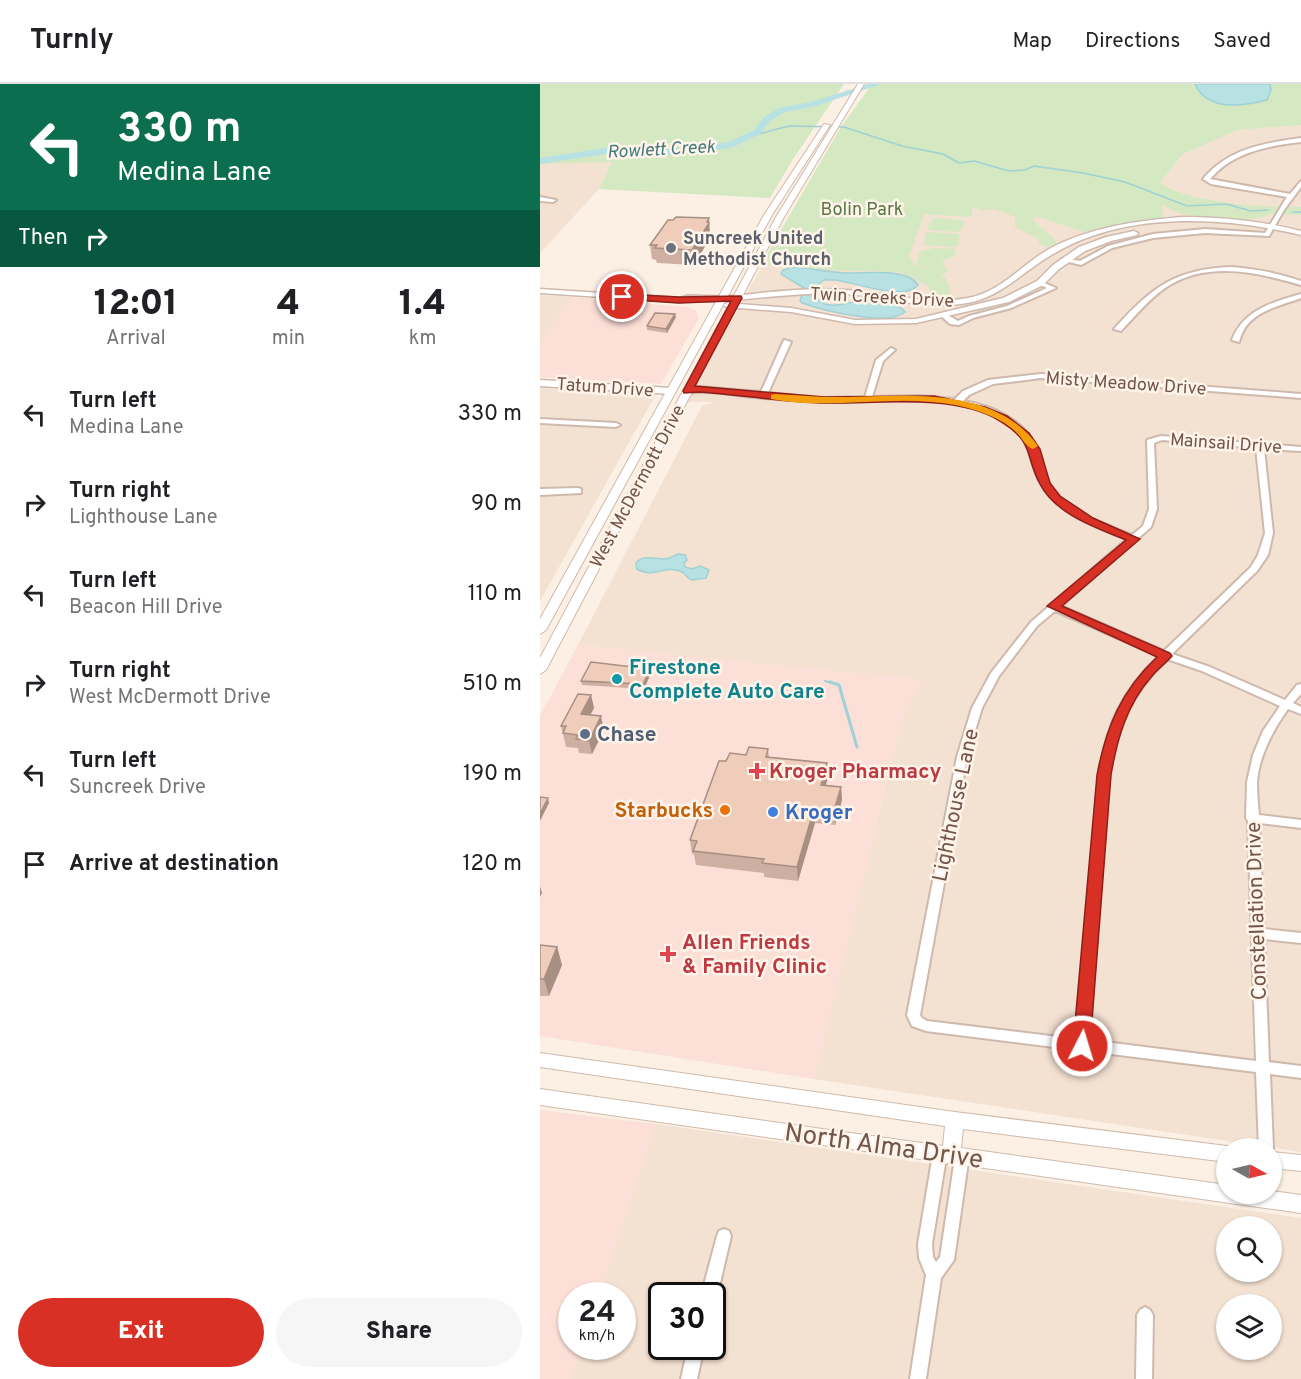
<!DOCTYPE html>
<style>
:root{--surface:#fff;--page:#f6f6f6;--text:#202124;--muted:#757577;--line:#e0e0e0;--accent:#d93025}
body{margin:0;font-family:Overpass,sans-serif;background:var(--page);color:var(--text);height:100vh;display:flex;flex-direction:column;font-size:22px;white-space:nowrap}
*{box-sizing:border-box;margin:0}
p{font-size:20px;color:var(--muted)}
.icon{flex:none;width:33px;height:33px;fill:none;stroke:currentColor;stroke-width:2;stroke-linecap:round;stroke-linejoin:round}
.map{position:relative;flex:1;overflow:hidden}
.details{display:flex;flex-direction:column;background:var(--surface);width:540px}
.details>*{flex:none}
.top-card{background:#0b6e4f;color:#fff;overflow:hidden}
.needle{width:39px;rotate:98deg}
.tools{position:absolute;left:676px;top:1054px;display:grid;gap:12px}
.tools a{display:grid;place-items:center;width:66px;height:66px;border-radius:50%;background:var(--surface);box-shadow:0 2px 4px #0004;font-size:30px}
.speed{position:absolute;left:18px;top:1198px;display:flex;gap:12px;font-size:30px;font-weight:700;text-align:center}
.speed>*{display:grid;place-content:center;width:78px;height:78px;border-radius:50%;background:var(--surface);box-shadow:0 2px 4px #0004;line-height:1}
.speed small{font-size:15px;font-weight:400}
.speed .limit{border:3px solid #111;border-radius:9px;background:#fff;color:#111}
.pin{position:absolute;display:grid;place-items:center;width:51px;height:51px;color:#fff;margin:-26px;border:3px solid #fff;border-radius:50%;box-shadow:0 2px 6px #0007}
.me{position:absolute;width:66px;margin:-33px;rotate:5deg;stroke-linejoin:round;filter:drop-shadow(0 0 4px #0008)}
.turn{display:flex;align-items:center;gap:21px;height:126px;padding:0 18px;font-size:27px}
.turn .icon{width:78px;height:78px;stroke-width:2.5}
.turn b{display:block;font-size:42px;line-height:51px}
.then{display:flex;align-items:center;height:57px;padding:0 18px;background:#0003;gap:12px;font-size:22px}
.eta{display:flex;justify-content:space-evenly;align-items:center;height:102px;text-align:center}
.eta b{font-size:36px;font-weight:800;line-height:42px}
.primary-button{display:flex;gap:12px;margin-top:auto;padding:12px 18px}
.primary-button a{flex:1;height:69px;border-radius:36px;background:var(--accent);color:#fff;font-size:24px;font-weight:800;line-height:69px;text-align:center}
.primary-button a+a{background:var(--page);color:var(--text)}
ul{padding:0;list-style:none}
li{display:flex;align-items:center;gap:18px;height:90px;padding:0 18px}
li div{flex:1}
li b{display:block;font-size:22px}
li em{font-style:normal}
header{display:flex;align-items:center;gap:36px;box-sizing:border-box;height:84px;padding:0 30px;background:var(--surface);border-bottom:2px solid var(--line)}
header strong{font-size:28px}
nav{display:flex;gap:33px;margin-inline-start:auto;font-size:21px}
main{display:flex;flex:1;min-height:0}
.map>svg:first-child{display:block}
</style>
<header>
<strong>Turnly</strong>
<nav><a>Map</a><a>Directions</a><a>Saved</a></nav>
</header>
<main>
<section class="details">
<div class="top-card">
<div class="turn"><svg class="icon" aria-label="left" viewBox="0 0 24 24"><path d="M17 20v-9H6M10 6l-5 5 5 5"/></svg><div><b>330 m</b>Medina Lane</div></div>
<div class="then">Then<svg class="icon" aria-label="right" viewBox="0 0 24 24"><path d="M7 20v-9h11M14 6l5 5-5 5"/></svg></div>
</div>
<div class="eta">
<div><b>12:01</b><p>Arrival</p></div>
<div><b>4</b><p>min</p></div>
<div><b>1.4</b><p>km</p></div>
</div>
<ul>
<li><svg class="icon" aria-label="left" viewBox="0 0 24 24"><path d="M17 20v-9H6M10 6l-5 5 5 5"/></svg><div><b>Turn left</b><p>Medina Lane</p></div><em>330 m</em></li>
<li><svg class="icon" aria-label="right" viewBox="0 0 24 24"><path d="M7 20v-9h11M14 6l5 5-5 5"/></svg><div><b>Turn right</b><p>Lighthouse Lane</p></div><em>90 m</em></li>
<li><svg class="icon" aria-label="left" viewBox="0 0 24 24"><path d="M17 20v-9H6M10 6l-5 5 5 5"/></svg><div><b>Turn left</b><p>Beacon Hill Drive</p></div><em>110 m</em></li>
<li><svg class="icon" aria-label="right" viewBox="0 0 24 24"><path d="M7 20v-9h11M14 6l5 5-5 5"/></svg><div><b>Turn right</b><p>West McDermott Drive</p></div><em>510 m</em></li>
<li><svg class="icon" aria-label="left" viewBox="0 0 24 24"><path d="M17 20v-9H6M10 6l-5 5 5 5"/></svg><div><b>Turn left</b><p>Suncreek Drive</p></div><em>190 m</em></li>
<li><svg class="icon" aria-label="arrive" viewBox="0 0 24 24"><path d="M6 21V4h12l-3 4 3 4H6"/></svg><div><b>Arrive at destination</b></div><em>120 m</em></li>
</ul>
<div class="primary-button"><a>Exit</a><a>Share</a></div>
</section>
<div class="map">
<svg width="761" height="1295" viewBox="0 0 761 1295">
<rect width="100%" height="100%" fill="#fbf0e3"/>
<path fill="#f3e1d1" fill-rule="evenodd" d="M761 41V1068L274 995 363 631 382 596 38 561 162 322 175 318H148L186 246 301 43 620 98 643 70 698 46Z
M73 77 59 105 0 169V80Z
M0 211 33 213 0 259Z
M0 304 115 312 0 517Z
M116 1040 761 1134V1295H31L42 1263H82V1212H59ZM687 1143H732V1188H687ZM122 1212H172V1263H122ZM687 1221H732V1266H687Z"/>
<path fill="#fcdfd7" d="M33 213 145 223 156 226 159 234 121 300 0 293V259Z
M38 561 383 596 363 631 274 995 0 952V632Z
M0 1026 116 1040 59 1212H32V1263H42L31 1295H0Z"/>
<path fill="#d4e8c2" d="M0 0H304L253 75 230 114 59 105 72 78 0 80Z
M332 0H761V41L698 46 643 70 620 98C643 119 729 124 761 123V131L729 130C718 140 655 134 640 129 634 127 628 124 622 121L623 135 577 140 544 148 496 132 493 135C497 143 511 149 517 159L508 163 500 160 497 154 475 143V133L455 125 438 126V124L432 123 431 133 384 130 369 172 374 180 405 193 409 202 410 217 389 216V202L359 188 291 186 221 180 301 43Z
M393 134 422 136 424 137 421 147 418 148 389 146 387 145Z
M388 148 418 150 420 151 417 162 414 163 384 161 386 149Z
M394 164 416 165 414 172 402 177 408 187 401 191 377 180 379 168Z"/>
<path fill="#b8e1e4" stroke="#9fd1d6" stroke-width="1.5" d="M655 0H730L731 6 727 16C704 22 667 28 655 0Z
M252 183C270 184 287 188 305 189 324 190 367 183 378 201 365 218 315 198 295 196H284L275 203C274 234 314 216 326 216 336 217 360 220 365 228 348 243 282 226 262 219L260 217 264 204 241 190 243 186Z
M138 470 145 471 147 476 144 479 145 483 152 485 160 482 169 486 166 494 152 496C146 494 146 489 140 487 124 481 114 495 97 485L96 479C104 470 113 475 124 475 129 475 134 472 138 470Z"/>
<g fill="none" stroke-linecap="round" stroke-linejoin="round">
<path stroke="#9fd1d6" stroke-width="1.5" d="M203 54 249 42 304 43 362 62 403 70 419 79 434 77 469 87 485 86 494 82 543 89 585 98 647 122 686 120 711 127 728 126
M753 128H761"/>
<path stroke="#9fd1d6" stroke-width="2" d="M285 597 295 600"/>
<path stroke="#9fd1d6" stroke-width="3" d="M290 598 299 601 317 663"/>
<path fill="#b8e1e4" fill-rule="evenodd" d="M328 0H341L276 22 245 28 230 37 220 50 191 64 129 71 79 68 0 80V74L79 62 129 65 189 58 214 46 224 33 239 24 271 18Z"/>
<g stroke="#cfb9ad" stroke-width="4">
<path id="minor" d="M761 54V58C727 62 693 68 670 95L750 110 761 97V103L744 126 729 152 665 149 613 154 572 164 541 181 521 176 524 174 540 177 568 162 613 150 665 145 725 149 747 113 671 100 663 95C688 65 724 59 761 54Z
M0 113 16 116 13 118 0 117Z
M692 183C716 185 738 189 761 197V201C717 188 666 176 625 204 608 216 595 232 581 247L574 245C612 203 635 185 692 183Z
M498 198H502L516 204 471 224 433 234 419 241 410 240 400 231 406 230 418 237 429 232 467 222 507 204 498 200Z
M761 210V214C743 221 721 225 708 240 703 245 701 252 699 258L692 256C703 226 733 218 761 210Z
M148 212 182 213 185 215 182 217 148 216 139 218 136 216Z
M244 256 251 258 228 309 281 314 325 313 336 276 351 264 355 266 343 277 332 313 379 312 415 315 423 307 448 296 501 290 761 310V314L501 294 453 300 429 311 423 317C451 321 487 337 497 366 502 381 505 396 515 408 535 431 565 441 592 451L603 442 609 425 607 356 621 352 761 363V367L724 365 733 449 728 471 717 487 632 570 670 583 745 616 757 601 761 600V610L753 619 761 623V630L748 625C733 646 719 672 717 698 717 709 718 720 719 731L761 736V744L719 739 724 845 761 849V859L724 855 729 978 761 982V994L730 990 733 1065 732 1067V1065H719L716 988 386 947 372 942 367 931 417 673 432 624 451 589 491 538 587 455C554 442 516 430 499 396 489 376 490 355 470 341 411 300 331 322 265 317 252 316 238 315 224 314 200 313 174 305 148 309L144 307 159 303 221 308ZM622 356 716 364 725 449 718 471 711 483 624 567 521 522 611 443 617 425 614 359ZM515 527 619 572C581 608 567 641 559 691L536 955 387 937 382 934 380 931 427 673 442 624 459 592 497 542ZM627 575 662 587 740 622 723 647 713 671 707 698 706 734 708 737 716 977 549 956 569 691C578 641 590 611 627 575Z
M0 335 76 339 80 341 76 343 0 339Z
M38 404 41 405V409L0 411V405Z
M411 1064 426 1073 428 1078 414 1176 401 1194 386 1295H370L386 1191 379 1174 378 1160 392 1076 394 1071ZM410 1078 414 1081 400 1173 396 1178 393 1173 392 1160 405 1080Z
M184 1145 189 1147 191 1152 177 1212 172 1218V1212H161L177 1152 179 1147Z
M605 1223 610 1226 613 1231 612 1295H596L597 1231 600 1226Z
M148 1263H164L157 1295H141Z"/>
</g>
<g stroke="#cfb9ad" stroke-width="3">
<path id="tertiary" d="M642 133C683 133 721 137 761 147V151C682 132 585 127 513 170 483 187 462 213 427 219 386 227 345 212 305 210 264 208 223 214 182 217L178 215 182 213C223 209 264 203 305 206 346 208 387 222 428 214 461 208 481 181 509 165 550 143 596 137 642 133Z
M594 147 598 149 597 151 571 157 545 167 519 185 503 201 469 218 376 239 315 240 251 228 187 223 183 221 187 219 251 224 315 236 376 235 463 214 497 197 513 181 539 163 566 153Z
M0 205 139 214 143 216 139 218 0 209Z
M0 296 131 304 135 307 131 310 0 302Z"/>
</g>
<g stroke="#d1b9aa" stroke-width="2">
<path id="secondary" d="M318 0H324L244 133 6 586 0 590V574L236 133Z
M284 40 290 41 232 131 6 546 0 550V535L224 131Z
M0 969 415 1028 687 1062 694 1065H687V1078L423 1045 421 1064 687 1101V1110H732V1107L761 1111V1129L0 1021V1005L403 1062 405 1042 0 983Z
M732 1068 761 1071V1087L732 1084Z"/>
</g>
<use href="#minor" fill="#fff" fill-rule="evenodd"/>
<use href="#tertiary" fill="#fff" fill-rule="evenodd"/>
<use href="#secondary" fill="#fff" fill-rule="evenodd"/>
</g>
<path fill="#ceafa1" d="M169 134 170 154 154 181 117 179 116 176 112 175 110 161Z
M136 233 127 249 107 246V242Z
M110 585 111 589 104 605 42 601 41 597Z
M51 611 54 624 50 631 64 646 52 670 39 669 38 664 26 663 21 642Z
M228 665 229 673 287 679 288 693 286 701 301 703 302 716 295 741 275 739 258 797 224 793V789L156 781 154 770H152L150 756 186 677Z
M0 861 17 863 22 881 9 912H0Z"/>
<path fill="#a88f83" d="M169 134 170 154 154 181 152 166Z
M135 230 136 233 127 249 126 245Z
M110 585 111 589 104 605 103 600Z
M51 611 54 624 44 643 41 630Z
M61 632 64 646 52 670 49 657Z
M287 679 288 693 282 714 281 701Z
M301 703 302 716 295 741 294 727Z
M8 714 9 719 0 737V730Z
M274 725 275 739 258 797 257 783Z
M0 802 2 809 0 813Z
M17 863 22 881 9 912 4 895Z"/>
<path fill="#f0ccbb" stroke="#a88f83" stroke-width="1.5" d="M136 133 169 134 167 138 169 139 152 166 115 164 117 161H110L128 136H133Z
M115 229 135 230 126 245 107 242Z
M51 578 110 585 103 600 41 597Z
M38 610 51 611 41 630 61 632 49 657 36 655 38 651 23 649 26 642H21Z
M209 663 228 665 226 673 287 679 281 701 301 703 294 727 274 725 257 783 222 779 224 775 153 767 157 757 150 756 179 677H186L190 669 206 671Z
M0 713 8 714 0 730Z
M0 861 17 863 4 895H0Z"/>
<path fill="#d93025" stroke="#8d1f18" stroke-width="1.5" d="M82 210 139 213 201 212 202 214 155 302 284 313 394 312 445 323 467 332 489 349 500 365 510 399 520 412 553 434 600 455 522 522 630 569 632 572C626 579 618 585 612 592 587 620 577 655 571 691L550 962 548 967 542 969 536 967 533 962 557 691C566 643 581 607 617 573L507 522 586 456C557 444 515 430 500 400 484 371 496 359 460 337 415 309 337 320 286 319 244 318 201 311 159 308L144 309 143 307 191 217 139 219 79 215V211Z"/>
<path fill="#f59e0b" d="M234 310C251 311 268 312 285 313 355 314 451 297 498 362L493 365C485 362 483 355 477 349 463 334 435 325 415 321 354 309 291 327 231 315V311Z"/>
<circle fill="#6b7280" stroke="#fff4e9" stroke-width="2" cx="131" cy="164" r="6"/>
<circle fill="#0f9aa8" stroke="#fff4e9" stroke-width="2" cx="77" cy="595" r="6"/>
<circle fill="#5c6f8a" stroke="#fff4e9" stroke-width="2" cx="45" cy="650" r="6"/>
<g fill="#e0444e" stroke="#fff4e9" stroke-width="2">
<path d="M214 678h6v6h6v6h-6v6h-6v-6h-6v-6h6z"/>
<path d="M125 861h6v6h6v6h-6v6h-6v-6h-6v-6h6z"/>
</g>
<circle fill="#e8710a" stroke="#fff4e9" stroke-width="2" cx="185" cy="726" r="6"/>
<circle fill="#3f7fe0" stroke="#fff4e9" stroke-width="2" cx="233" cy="728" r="6"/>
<g text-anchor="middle" stroke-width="5" stroke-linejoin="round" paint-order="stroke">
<g font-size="18" font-style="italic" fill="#41797f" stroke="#fff4e9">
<text transform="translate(121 65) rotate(-3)" y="6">Rowlett Creek</text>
</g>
<g font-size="18" fill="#567842" stroke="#fff4e9">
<text x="322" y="131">Bolin Park</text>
</g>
<g font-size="18" font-weight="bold" fill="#5b616d" stroke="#fff4e9" text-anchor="start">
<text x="143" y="160">Suncreek United<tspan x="143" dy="21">Methodist Church</tspan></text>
</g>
<g font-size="18" fill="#73554a" stroke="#fff4e9">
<text transform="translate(342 213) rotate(3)" y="6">Twin Creeks Drive</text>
<text transform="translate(586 299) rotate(4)" y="6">Misty Meadow Drive</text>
<text transform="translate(65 303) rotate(4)" y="6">Tatum Drive</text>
<text transform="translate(686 359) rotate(4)" y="6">Mainsail Drive</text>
<text transform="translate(97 402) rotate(-62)" y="6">West McDermott Drive</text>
</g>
<g font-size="21" font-weight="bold" fill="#0d838f" stroke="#fff4e9" text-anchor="start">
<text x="89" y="590">Firestone<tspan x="89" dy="24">Complete Auto Care</tspan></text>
</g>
<g font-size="21" font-weight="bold" fill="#4e5e75" stroke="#fff4e9" text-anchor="start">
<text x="57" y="657">Chase</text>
</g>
<g font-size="21" font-weight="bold" fill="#be3a42" stroke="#fff4e9" text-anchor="start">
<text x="229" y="694">Kroger Pharmacy</text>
<text x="142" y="865">Allen Friends<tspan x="142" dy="24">&amp; Family Clinic</tspan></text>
</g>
<g font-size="21" fill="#73554a" stroke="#fff4e9">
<text transform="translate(415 721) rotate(-78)" y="7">Lighthouse Lane</text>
<text transform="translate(716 827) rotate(-92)" y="7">Constellation Drive</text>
</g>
<g font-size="21" font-weight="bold" fill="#c56008" stroke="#fff4e9" text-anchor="end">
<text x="173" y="733">Starbucks</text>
</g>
<g font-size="21" font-weight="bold" fill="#366cbe" stroke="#fff4e9" text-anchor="start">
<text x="245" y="735">Kroger</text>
</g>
<g font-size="26" fill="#73554a" stroke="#fff4e9">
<text transform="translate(344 1061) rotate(8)" y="9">North Alma Drive</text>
</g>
</g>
</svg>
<div class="tools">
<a><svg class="needle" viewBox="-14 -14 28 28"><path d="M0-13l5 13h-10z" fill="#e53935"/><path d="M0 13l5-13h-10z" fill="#757577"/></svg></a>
<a><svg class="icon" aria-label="search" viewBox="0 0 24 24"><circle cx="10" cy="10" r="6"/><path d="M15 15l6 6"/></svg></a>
<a><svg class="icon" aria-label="layers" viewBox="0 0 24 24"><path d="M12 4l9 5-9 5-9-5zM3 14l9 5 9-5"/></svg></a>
</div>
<div class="speed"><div>24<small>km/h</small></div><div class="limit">30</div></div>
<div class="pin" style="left:82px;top:213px;background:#d93025"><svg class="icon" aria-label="arrive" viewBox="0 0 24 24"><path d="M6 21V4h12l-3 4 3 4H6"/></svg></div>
<svg class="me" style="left:542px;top:962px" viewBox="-20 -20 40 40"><circle r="17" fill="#d93025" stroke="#fff" stroke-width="3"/><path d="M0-11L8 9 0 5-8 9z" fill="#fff"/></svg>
</div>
</main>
